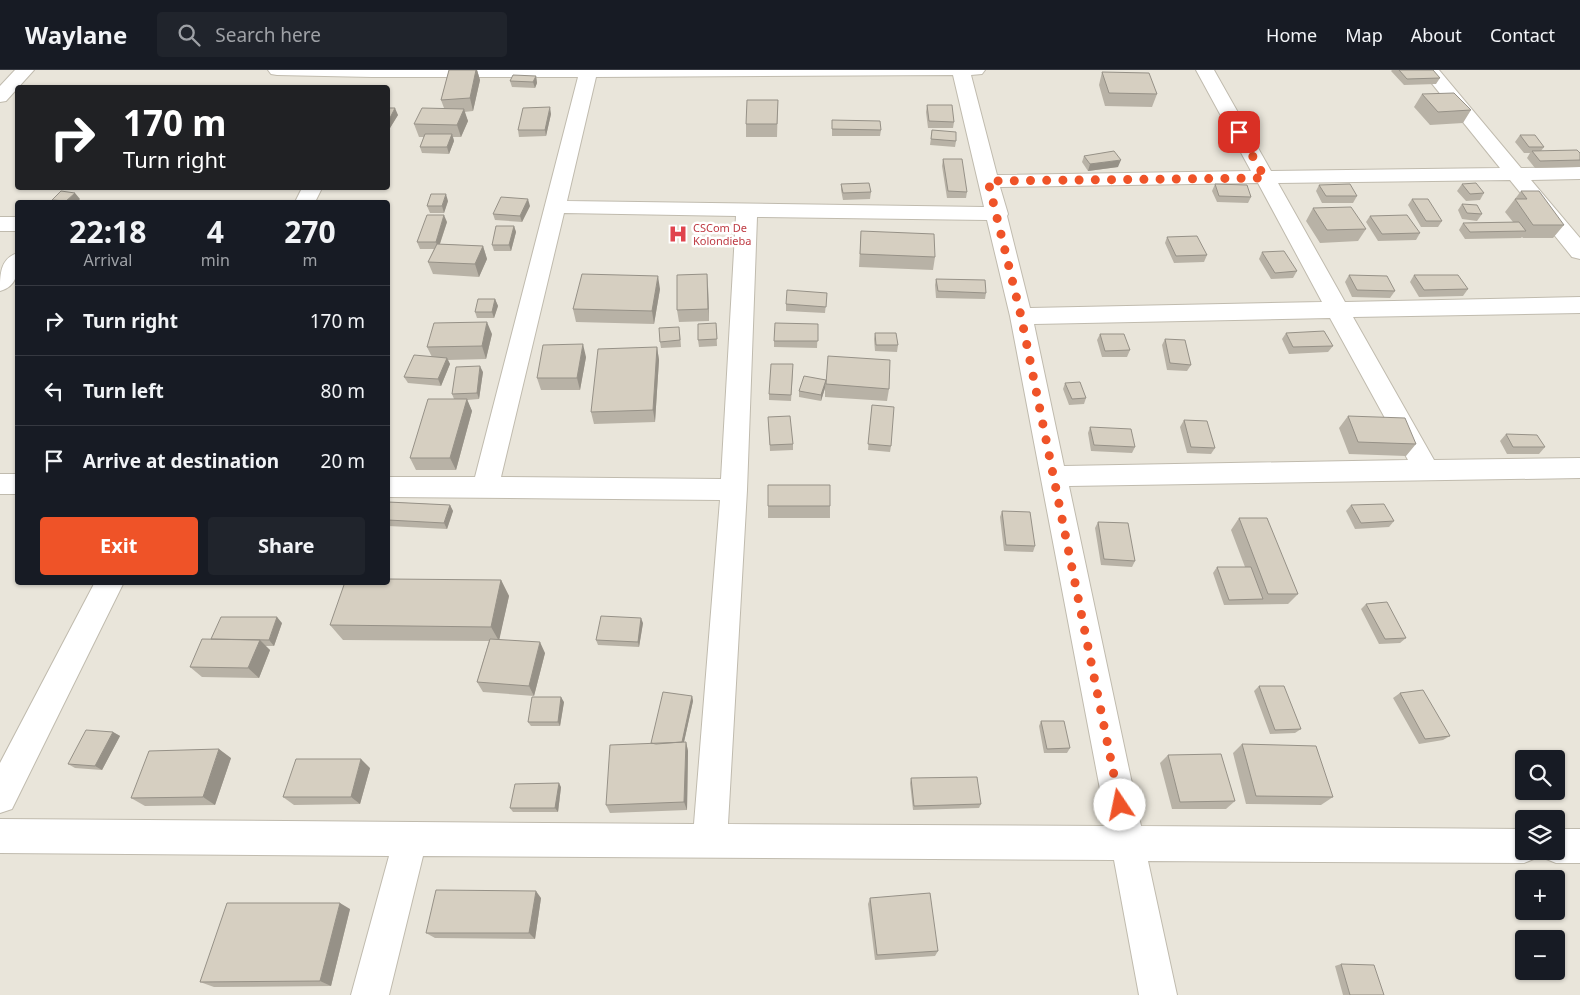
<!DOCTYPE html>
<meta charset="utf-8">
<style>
:root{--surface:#171b24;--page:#20242c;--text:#f1f3f6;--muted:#9ea1a6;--line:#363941;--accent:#ef5328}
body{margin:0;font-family:"Noto Sans",sans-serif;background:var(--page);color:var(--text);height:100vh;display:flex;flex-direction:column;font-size:19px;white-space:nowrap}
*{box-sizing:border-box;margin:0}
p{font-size:16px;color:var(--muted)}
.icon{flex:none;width:28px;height:28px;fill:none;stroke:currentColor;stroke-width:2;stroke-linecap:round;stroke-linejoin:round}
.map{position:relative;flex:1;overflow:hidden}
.side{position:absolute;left:15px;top:130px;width:375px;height:385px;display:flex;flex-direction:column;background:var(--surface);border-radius:5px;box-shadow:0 1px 4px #0004}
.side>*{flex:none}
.top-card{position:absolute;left:15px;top:15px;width:375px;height:105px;border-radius:5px;box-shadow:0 1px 4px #0004;background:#202124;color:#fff;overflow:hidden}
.buttons{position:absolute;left:1515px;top:680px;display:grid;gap:10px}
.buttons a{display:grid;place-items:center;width:50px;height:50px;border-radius:5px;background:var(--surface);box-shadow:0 1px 4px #0004;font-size:25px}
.pin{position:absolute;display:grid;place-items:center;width:42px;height:42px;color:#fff;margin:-21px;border-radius:10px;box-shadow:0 2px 8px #0006}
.me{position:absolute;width:55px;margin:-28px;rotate:349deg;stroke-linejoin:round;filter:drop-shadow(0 0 4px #0008)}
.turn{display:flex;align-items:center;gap:18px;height:105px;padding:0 25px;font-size:22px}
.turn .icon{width:65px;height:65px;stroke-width:2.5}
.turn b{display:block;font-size:35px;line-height:42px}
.eta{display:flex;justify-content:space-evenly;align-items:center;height:85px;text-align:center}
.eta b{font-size:30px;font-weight:700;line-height:35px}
.cta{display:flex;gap:10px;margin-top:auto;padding:10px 25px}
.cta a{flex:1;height:58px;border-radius:5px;background:var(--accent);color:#fff;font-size:20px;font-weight:700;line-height:58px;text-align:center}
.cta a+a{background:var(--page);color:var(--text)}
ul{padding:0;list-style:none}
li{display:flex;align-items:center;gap:15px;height:70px;padding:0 25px;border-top:1px solid var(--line)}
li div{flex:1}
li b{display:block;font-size:19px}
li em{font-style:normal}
header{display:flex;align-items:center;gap:30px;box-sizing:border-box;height:70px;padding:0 25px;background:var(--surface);border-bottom:1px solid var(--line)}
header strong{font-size:24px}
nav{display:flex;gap:28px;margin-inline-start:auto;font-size:18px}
.search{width:350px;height:45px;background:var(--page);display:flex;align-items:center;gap:12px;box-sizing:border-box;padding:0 18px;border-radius:5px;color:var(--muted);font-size:19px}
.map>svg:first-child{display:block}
</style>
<header>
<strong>Waylane</strong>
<div class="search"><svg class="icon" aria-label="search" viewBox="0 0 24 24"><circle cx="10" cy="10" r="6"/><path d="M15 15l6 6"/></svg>Search here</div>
<nav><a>Home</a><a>Map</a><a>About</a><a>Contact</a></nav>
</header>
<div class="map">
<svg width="1580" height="925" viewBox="0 0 1580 925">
<rect width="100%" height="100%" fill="#f5f3ec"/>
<path fill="#e9e5da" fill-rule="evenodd" d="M0 0H1580V925H0ZM18 18H388V118H18ZM18 132H388V512H18ZM1524 689H1556V721H1524ZM1524 749H1556V781H1524ZM1524 809H1556V841H1524ZM1524 869H1556V901H1524Z"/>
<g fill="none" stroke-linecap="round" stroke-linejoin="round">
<g stroke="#c0bbae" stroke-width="2">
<path id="minor" d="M15 0H34L6 31 0 32V16Z
M268 0H985L982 4 971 5 997 105 1251 101 1196 0H1214L1271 101 1500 98 1421 0H1439L1521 98 1580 97V109L1531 110 1580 168V189L1572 187 1510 110 1278 113 1345 232 1580 227V243L1353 247 1434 390 1580 388V408L1069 416 1141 756 1524 759V781H1539L1536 788 1524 793 1148 791 1177 925H1139L1114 790 423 786 389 925H351L389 786 0 783V749L694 754 720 430 388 427V407H475L578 7H372L277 5 271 4ZM953 5 984 137 567 131 596 7ZM1258 113 1322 232 1030 238 1007 146 1008 144 1000 117ZM564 143 736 146 721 409 501 407ZM757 147 987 150 1010 246 1107 756 728 754 747 420ZM1330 248 1408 390 1064 396 1034 254Z
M302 118H322L315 132H295Z
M0 147H18V161H0Z
M18 183C18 199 19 216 0 221 0 205 0 188 18 183Z
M0 404H18V424H0Z
M95 512H124L12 739 0 743V693Z
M1556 759H1580V793H1556L1544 788 1541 781H1556Z"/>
</g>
<use href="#minor" fill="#fff" fill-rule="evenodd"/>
</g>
<path fill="#b8b2a6" d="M449 0H477L480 10 473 41 464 42 468 51 461 67H453L454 71 449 84 422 83 420 77 424 67H419L414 54 444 38 441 30Z
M1392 0H1433L1440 8 1436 14 1404 15 1391 1Z
M1102 2 1157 24 1152 37 1105 36 1099 15Z
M536 6 537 13 535 18 512 17 510 11Z
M1422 24 1471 40 1463 53 1430 55 1414 37Z
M778 30 777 67H746V54Z
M927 35 954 52 953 58H928L926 42Z
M388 38 398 45 390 58H388Z
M551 44 546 66 519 67 518 60Z
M832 50 881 60 880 66H832Z
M932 60 956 71 955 77 930 75Z
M1520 65 1544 77 1541 81 1580 83V97L1535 98 1527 88 1530 83H1524L1515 72Z
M1084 86 1118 97 1088 101 1082 92Z
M943 89 967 122 966 128H947L942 96Z
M841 114 871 122 870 129 843 130 841 120Z
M1215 114 1251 127 1248 133 1217 132 1212 121Z
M1462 114 1484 123 1480 130 1466 131 1457 121Z
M1319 115 1357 126 1353 133H1322L1316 121Z
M1521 121 1564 155 1553 168H1523L1522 167 1521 168 1465 169 1459 160 1463 153 1513 152 1505 142Z
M80 129 77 132H54L52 130Z
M1412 129 1442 151 1438 157H1421L1408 135Z
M448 131 444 143H430L427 136Z
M1462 134 1482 144 1477 151 1462 149 1458 140Z
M530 136 522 152 495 150 493 144Z
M1313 138 1366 159 1358 171 1320 173 1306 151Z
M1370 146 1420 163 1416 170 1378 171 1366 152Z
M447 152 440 174 483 176 487 189 479 207 433 204 428 192 434 179H420L417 172Z
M514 156 516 162 511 181H494L492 175Z
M861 161 935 187 933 200 859 197Z
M1167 167 1207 185 1204 192 1174 193 1165 173Z
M1262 182 1297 201 1293 208 1271 209 1259 189Z
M1349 205 1395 221 1390 228 1352 227 1345 212Z
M1414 205 1468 219 1463 226 1419 227 1410 212Z
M936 209 986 223 985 229 936 228 935 215Z
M708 216 709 251 679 252 677 240Z
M660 219 654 254 576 252 573 239Z
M827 223 825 243 786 241V234Z
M495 229 498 236 494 248H477L475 242Z
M716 253 717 276 699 277 698 270Z
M818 254 817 278 774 277V271Z
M680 263 681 277 661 278 660 272Z
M875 263 898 275 897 282 875 281 874 269Z
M1286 263 1333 276 1328 282 1289 284 1282 269Z
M492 264 486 289 448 290 450 294 441 316 408 313 404 307 432 287 427 277Z
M1100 264 1130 280 1127 287H1102L1097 270Z
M1165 269 1191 295 1187 301 1167 300 1162 275Z
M657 277 659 290 655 352 594 354 591 342Z
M586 287 580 320H541L537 308Z
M793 301 791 331 769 330V324Z
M483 302 479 329 467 330 472 341 456 400H416L410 388 454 329 452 324Z
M826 310 889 319 887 331 825 327V318L821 331 799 327V321Z
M1065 313 1086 328 1084 334 1069 335 1063 319Z
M872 335 891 376 890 382 868 380Z
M1348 346 1416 374 1406 386 1349 384 1339 358Z
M768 347 793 374V380L770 381Z
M1184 350 1215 378 1211 384 1187 383 1180 357Z
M1090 357 1135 377 1132 383 1091 381 1088 363Z
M1506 364 1545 377 1539 384H1507L1500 371Z
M388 432 450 435 453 441 447 459 388 456Z
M1351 435 1394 451 1389 457 1355 459 1346 441Z
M768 436H830V448H768Z
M1002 441 1035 476 1033 482 1004 481 1000 447Z
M1239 448 1298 524 1288 534 1224 535 1213 503 1217 497H1245L1231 460Z
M1098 452 1135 491 1132 497 1101 495 1095 458Z
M501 510 509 526 499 569 545 583 534 626 483 622 477 612 489 571 343 570 330 555Z
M1366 534 1406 568 1400 573 1379 574 1361 539Z
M282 553 274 576H265L270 580 259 608 202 607 190 597 211 569Z
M643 553 639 577 598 575 596 570Z
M1259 616 1301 659 1295 663 1270 664 1254 621Z
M1400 623 1450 666 1443 670 1419 674 1393 628Z
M692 626 693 631 684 672H686L688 681 687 740 610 743 606 735 652 674 651 673Z
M564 632 560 656H531L528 652Z
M1041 651 1070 678 1067 683H1044L1039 656Z
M113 662 120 666 102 700 75 698 68 694Z
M1242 674 1333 727 1321 735 1246 734 1233 683Z
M1168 685 1235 731 1226 739H1172L1160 693Z
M231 688 215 735 145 736 131 728Z
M370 698 360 734 294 735 283 727Z
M911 708 981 734 979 738 913 740 910 713Z
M561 717 558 742H513L510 738Z
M541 828 535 869 435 868 426 863Z
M870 828 938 881 935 886 875 890 868 834Z
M350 839 331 916 214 917 200 912Z
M1341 894 1384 925H1343L1335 896Z"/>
<path fill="#969187" d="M476 0H477L480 10 473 41 470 28Z
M536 6 537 13 535 18 533 12Z
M550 37 551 44 546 66 545 60Z
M395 38 398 45 390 58 388 52Z
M464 39 468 51 461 67 457 55Z
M452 64 454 71 449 84 447 77Z
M1121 90 1118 97 1088 101 1090 94Z
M75 123 80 129 77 132H67L66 131Z
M446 124 448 131 444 143 442 136Z
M528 129 530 136 522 152 520 146Z
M444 145 447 152 438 179 436 172Z
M514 156 516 162 511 181 509 175Z
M483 176 487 189 479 207 475 194Z
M707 204 708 216 709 251 708 239Z
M658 206 660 219 654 254 652 241Z
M495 229 498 236 494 248 492 242Z
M487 252 492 264 486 289 482 276Z
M583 274 586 287 580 320 577 308Z
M657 277 659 290 655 352 653 340Z
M447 288 450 294 441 316 438 309Z
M480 296 483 302 479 329 477 323Z
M826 310 825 318 821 331V325Z
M467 329 472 341 456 400 450 388Z
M450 435 453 441 447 459 444 453Z
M501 510 509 526 499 571 491 557Z
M277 547 282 553 274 576 269 570Z
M641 548 643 553 639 577 638 572Z
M260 570 270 580 259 608 248 598Z
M540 572 545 583 534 626 529 616Z
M692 626 693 631 682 681 681 677Z
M561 627 564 632 560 656 558 652Z
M113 662 120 666 102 700 95 696Z
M686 672 688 681 687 740 684 732Z
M219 679 231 688 215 735 203 727Z
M361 689 370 698 360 734 351 727Z
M559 713 561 717 558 742 555 738Z
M536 821 541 828 535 869 529 863Z
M340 833 350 839 331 916 320 911Z"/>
<path fill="#d6cfc1" stroke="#969187" d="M449 0H476L470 28 441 30Z
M1399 0H1433L1440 8 1407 9Z
M1102 2 1149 3 1157 24 1109 23Z
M513 5 536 6 533 12 510 11Z
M1454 23 1471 40 1438 42 1422 24Z
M747 30H778L777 54H746Z
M927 35H952L954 52 929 51Z
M550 37 545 60H518L523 38Z
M388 38H395L388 52Z
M422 38 464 39 457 55 414 54Z
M832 50 880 51 881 60 832 59Z
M932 60 956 62V71L931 69Z
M425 64H452L447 77H420Z
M1520 65H1535L1544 77H1529Z
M1577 80 1580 83V90L1540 91 1532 81Z
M1114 81 1121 90 1090 94 1084 86Z
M943 89H962L967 122 948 121Z
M869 113 871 122 843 123 841 114Z
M1476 113 1484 123 1470 124 1462 114Z
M1215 114 1247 115 1251 127 1219 126Z
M1350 114 1357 126H1326L1319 115Z
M61 121 75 123 66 131 52 130Z
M1521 121H1539L1564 155H1533L1515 129H1527Z
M431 124H446L442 136H427Z
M501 127 528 129 520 146 493 144Z
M1412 129H1428L1442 151H1426Z
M1462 134 1477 135 1482 144 1467 143Z
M1351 137 1366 159 1327 160 1313 138Z
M427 145H444L436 172H417Z
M1407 145 1420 163 1382 164 1370 146Z
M1519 152 1526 161 1470 162 1463 153Z
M496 156H514L509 175H492Z
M861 161 934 164 935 187 860 184Z
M1197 166 1207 185 1176 186 1167 167Z
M437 174 483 176 475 194 428 192Z
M1284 181 1297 201 1275 203 1262 182Z
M582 204 658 206 652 241 573 239Z
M707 204 708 239 677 240V205Z
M1349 205 1387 206 1395 221 1357 220Z
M1414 205H1458L1468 219 1424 220Z
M936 209 985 210 986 223 938 221Z
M787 220 827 223 826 237 786 234Z
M478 229H495L492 242H475Z
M487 252 482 276 427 277 434 253Z
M716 253 717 269 698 270V254Z
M775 253 818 254V271H774Z
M679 257 680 270 660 272 659 258Z
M1324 261 1333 276 1293 277 1286 263Z
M875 263H896L898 275H876Z
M1100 264H1124L1130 280 1105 281Z
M1165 269 1185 270 1191 295 1170 293Z
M583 274 577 308H537L543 275Z
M657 277 653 340 591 342 598 279Z
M414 285 447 288 438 309 404 307Z
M828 286 890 290 889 319 826 314Z
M771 294H793L791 325 769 324Z
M480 296 477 323 452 324 456 297Z
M804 306 826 310 821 325 799 321Z
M1080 312 1086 328 1072 329 1065 313Z
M428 329H467L450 388H410Z
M872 335 894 337 891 376 868 374Z
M790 346 793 374 770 375 768 347Z
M1348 346 1405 348 1416 374 1358 372Z
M1184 350 1207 351 1215 378 1191 377Z
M1090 357 1131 359 1135 377 1094 375Z
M1506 364 1537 365 1545 377H1513Z
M768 415H830V436H768Z
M388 432 450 435 444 453 388 450Z
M1384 434 1394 451 1361 453 1351 435Z
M1002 441 1030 442 1035 476 1006 475Z
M1239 448H1267L1298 524H1268Z
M1098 452 1128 453 1135 491 1104 489Z
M1217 497H1251L1263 529 1229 530Z
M388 509 501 510 491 557 330 555 345 512H388Z
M1387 532 1406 568 1385 569 1366 534Z
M601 546 641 548 638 572 596 570Z
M221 547H277L269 570 211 569Z
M202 569 260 570 248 598 190 597Z
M490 569 540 572 529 616 477 612Z
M1259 616H1284L1301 659 1275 660Z
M1423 620 1450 666 1425 669 1400 623Z
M663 622 692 626 682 672 656 674 651 673Z
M532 627H561L558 652H528Z
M1041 651H1064L1070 678 1047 679Z
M86 660 113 662 95 696 68 694Z
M686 672 684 732 606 735 610 675Z
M1242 674 1316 676 1333 727 1256 726Z
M219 679 203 727 131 728 149 681Z
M1221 684 1235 731 1180 732 1168 685Z
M296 689H361L351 727H283Z
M977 707 981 734 914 736 911 708Z
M559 713 555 738H510L515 714Z
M436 820 536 821 529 863H426Z
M930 823 938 881 877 885 870 828Z
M227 833H340L320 911 200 912Z
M1341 894 1374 895 1384 925H1350Z"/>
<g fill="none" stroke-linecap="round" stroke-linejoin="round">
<path stroke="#ef5328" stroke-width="9" stroke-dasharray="0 16.2" d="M1120 735 1021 246 988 111 1265 108 1239 62"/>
</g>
<defs>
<g id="hospital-bare" transform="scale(1.5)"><path d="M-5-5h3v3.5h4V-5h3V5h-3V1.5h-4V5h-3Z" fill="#e0444e" stroke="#fff" stroke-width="2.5" paint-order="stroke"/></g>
</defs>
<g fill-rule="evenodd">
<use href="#hospital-bare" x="678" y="164"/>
</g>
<g text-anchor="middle" stroke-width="5" stroke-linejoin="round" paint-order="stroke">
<g font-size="11" fill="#be3a42" stroke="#fff" text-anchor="start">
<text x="693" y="162">CSCom De<tspan x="693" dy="13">Kolondieba</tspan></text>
</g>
</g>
</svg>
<div class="buttons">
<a><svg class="icon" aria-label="search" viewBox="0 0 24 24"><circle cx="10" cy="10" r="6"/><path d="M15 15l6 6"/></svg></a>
<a><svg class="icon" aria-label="layers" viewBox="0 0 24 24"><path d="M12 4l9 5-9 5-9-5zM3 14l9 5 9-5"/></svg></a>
<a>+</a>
<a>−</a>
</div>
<div class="pin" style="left:1239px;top:62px;background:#d93025"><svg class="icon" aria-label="arrive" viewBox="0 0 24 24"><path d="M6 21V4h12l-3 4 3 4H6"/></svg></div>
<svg class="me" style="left:1120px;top:735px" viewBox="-20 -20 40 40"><circle r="19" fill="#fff"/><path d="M0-13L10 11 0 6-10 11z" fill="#ef5328"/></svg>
<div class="top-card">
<div class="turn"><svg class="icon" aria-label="right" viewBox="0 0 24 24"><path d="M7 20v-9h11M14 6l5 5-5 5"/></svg><div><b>170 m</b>Turn right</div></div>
</div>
<section class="side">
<div class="eta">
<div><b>22:18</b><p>Arrival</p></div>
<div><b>4</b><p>min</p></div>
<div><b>270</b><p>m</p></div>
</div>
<ul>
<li><svg class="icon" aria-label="right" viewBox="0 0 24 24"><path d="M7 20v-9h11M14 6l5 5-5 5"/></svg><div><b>Turn right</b></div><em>170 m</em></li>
<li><svg class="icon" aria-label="left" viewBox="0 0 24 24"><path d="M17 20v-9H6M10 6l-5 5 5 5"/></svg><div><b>Turn left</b></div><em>80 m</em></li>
<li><svg class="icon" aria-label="arrive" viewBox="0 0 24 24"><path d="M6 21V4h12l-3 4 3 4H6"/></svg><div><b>Arrive at destination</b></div><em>20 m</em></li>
</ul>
<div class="cta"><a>Exit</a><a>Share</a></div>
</section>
</div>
